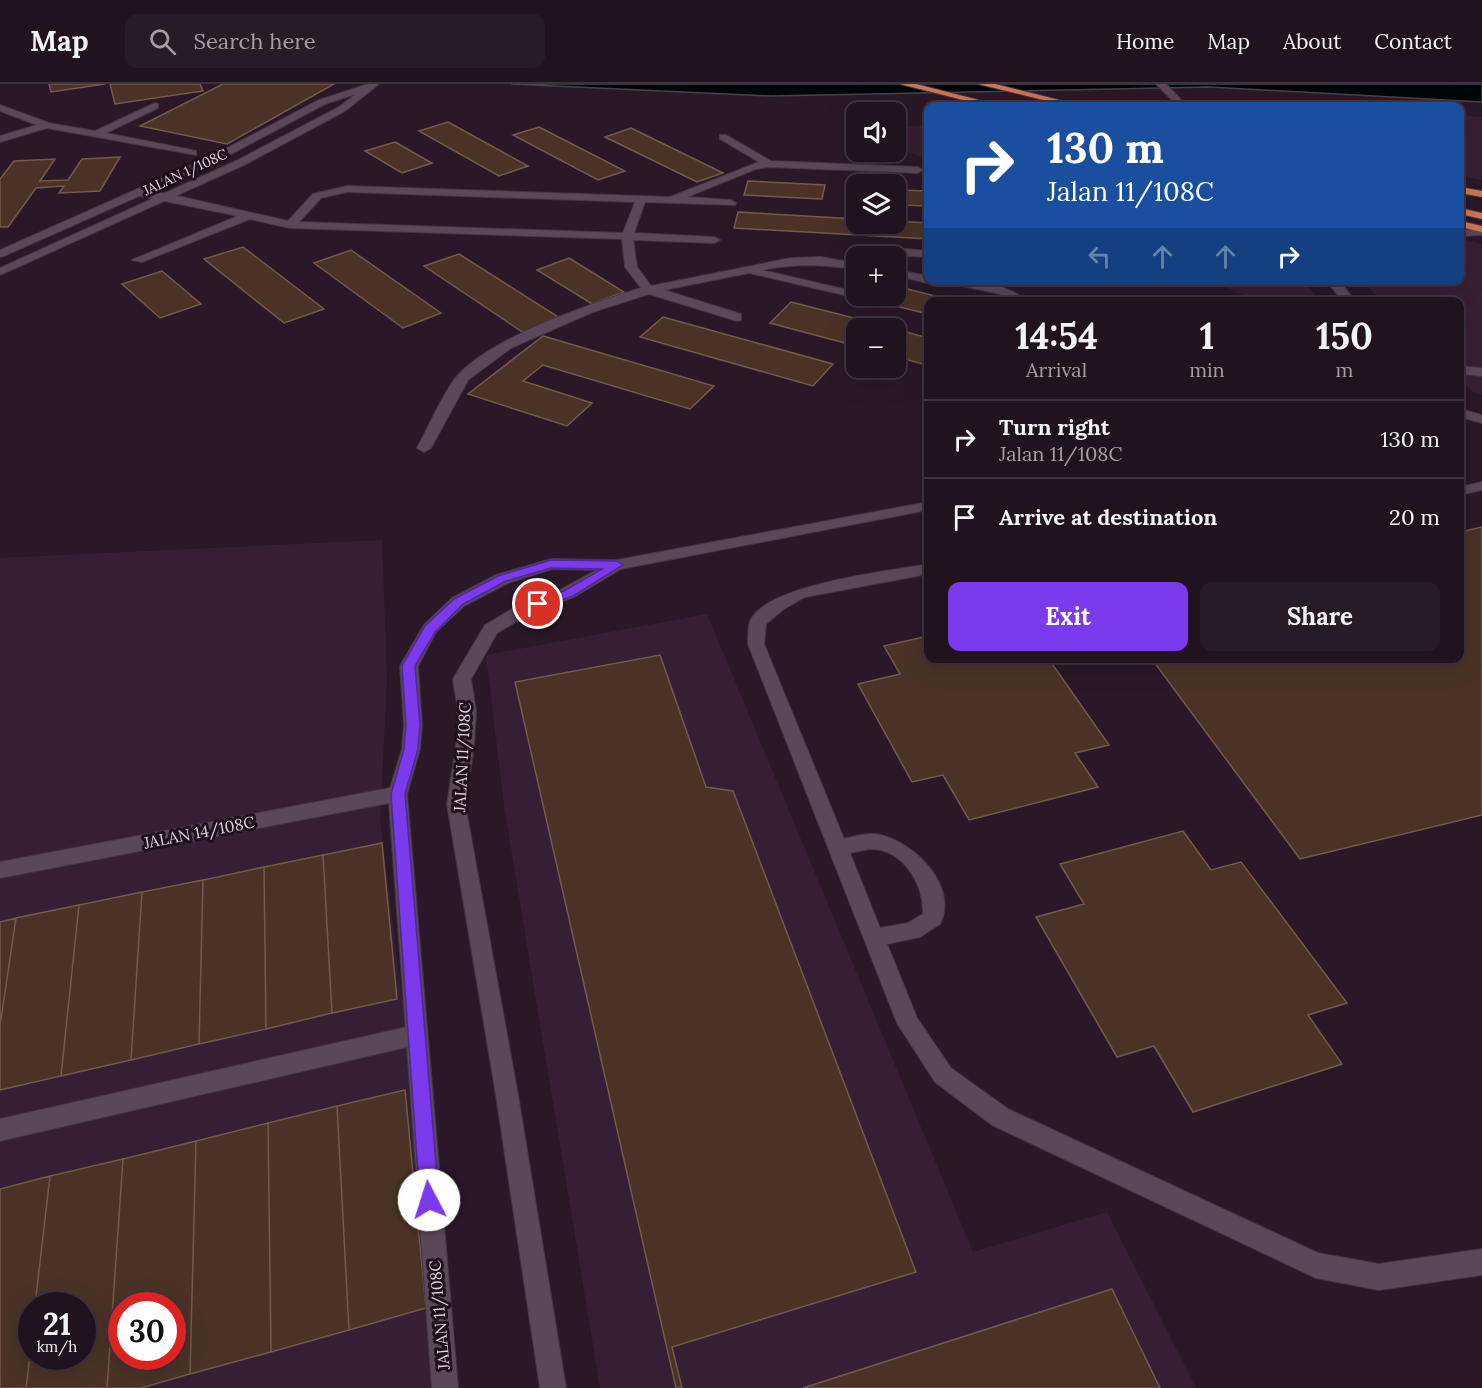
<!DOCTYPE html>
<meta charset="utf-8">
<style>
:root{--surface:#20121f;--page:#281b28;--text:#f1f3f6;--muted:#a29ea4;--line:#3d323d;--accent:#7c3aed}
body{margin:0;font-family:Lora,serif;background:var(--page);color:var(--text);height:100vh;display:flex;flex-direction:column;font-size:22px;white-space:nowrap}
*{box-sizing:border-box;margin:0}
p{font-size:20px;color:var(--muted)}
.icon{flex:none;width:33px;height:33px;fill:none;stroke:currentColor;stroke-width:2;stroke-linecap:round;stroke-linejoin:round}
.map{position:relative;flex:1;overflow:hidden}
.panel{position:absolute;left:924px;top:213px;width:540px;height:366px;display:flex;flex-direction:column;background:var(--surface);border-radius:12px;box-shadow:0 6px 24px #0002,0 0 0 2px var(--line)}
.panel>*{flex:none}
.hud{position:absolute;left:924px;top:18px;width:540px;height:183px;border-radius:12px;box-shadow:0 6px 24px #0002,0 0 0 2px var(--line);background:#1a4fa0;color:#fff;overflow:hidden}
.controls{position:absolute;left:846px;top:18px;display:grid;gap:12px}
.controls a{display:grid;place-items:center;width:60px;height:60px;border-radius:12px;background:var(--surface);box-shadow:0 6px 24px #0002,0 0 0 2px var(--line);font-size:30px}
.speed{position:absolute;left:18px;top:1208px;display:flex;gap:12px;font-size:30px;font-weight:700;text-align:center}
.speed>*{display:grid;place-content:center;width:78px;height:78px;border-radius:50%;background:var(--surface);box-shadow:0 6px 24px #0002,0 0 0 2px var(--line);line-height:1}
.speed small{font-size:15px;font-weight:400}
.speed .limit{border:9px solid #d22;background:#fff;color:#111}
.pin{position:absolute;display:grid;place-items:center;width:51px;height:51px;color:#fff;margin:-26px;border:3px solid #fff;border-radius:50%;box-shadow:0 2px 6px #0007}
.me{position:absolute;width:66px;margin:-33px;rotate:355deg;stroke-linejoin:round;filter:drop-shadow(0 0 4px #0008)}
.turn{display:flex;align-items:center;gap:21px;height:126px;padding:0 24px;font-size:27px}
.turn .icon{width:78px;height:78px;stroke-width:2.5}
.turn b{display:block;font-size:42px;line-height:51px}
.lanes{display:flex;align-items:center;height:57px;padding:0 24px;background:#0003;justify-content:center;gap:30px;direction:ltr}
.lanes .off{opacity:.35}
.eta{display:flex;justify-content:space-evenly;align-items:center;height:102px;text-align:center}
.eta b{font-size:36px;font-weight:700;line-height:42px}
.button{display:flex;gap:12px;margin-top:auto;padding:12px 24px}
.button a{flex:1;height:69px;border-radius:12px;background:var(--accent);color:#fff;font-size:24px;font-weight:700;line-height:69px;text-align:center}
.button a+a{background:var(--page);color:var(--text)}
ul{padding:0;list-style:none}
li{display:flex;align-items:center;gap:18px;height:78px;padding:0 24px;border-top:2px solid var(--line)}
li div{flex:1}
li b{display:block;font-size:22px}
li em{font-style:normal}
header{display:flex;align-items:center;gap:36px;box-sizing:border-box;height:84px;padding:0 30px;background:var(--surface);border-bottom:2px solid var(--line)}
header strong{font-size:28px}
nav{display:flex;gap:33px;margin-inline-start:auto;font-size:21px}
.search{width:420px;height:54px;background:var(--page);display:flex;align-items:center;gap:15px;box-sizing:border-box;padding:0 21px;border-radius:12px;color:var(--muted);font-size:22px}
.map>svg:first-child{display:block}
</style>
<header>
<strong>Map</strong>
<div class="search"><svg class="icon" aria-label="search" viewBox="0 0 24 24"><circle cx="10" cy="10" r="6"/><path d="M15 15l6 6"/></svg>Search here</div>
<nav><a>Home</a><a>Map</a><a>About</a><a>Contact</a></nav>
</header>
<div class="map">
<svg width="1482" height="1304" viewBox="0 0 1482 1304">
<rect width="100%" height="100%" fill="#2a1829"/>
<path fill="#361f35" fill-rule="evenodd" d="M1460 31 1482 33V96L1460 92Z
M928 41V76L896 62V43Z
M1460 154 1482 160V311L1473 308 1460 295V218L1382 217 1361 197 1460 196Z
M1210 197H1304L1320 217H1259Z
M382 456 387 596 380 735 450 1304H0V474ZM32 1221H82V1272H32ZM122 1221H172V1272H122Z
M707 530 973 1168 1107 1128 1196 1304H600L504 721 486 571Z"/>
<path fill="#000708" stroke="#424448" stroke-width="1.5" d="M511 0H1482V18L1209 3 771 12Z"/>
<path fill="#4a3326" stroke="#745a4c" stroke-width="1.5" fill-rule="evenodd" d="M49 0H105L51 8Z
M110 0H200L203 7 115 20Z
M223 0H334L227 60 140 42Z
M448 38 528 82 499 92 419 47Z
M539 43 625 87 598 96 513 51Z
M631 44 723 89 697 98 605 53Z
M395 58 432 79 402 89 365 67Z
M120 73 100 107 59 109 64 102 36 104 8 143H0V95L14 77 55 75 40 97 68 96 82 75Z
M748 97 825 101 822 115 744 111Z
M897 106 928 107V122L896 121Z
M738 128 856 135V140H896V137L928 139V155L734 144Z
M243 163 324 225 284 239 204 175Z
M351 166 441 229 403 244 314 179Z
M459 170 560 234 524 249 424 182Z
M569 174 624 208 592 220 537 186Z
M162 187 201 220 160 234 122 200Z
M1058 196H1129L1130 201Z
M896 202 958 218H928V230L872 216 876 212H896Z
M791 218 893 244H856V262L770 239Z
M663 233 833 280 813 302 640 253Z
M896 245 928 254 927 281 896 273Z
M543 252 714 302 690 325 543 281 523 297 592 319 567 342 468 310Z
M1482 443V731L1300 775 1151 574H1460V448Z
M928 552V574H1048L1109 661 1075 669 1098 703 969 736 943 691 912 698 858 600 900 590 884 562Z
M660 571 706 703 733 707 916 1188 672 1263 682 1304H676L515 598Z
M1183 747 1211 786 1241 778 1347 919 1308 931 1342 980 1193 1028 1154 962 1117 973 1036 833 1084 820 1060 780Z
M382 759 397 915 332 929 323 771Z
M323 771 332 929 266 945 264 783Z
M264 783 266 945 199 960 203 796Z
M203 796 199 960 131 976 142 808Z
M142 808 131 976 61 992 79 821Z
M79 821 61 992 0 1006V942L16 834Z
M16 834 0 942V838Z
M405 1006 426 1224 349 1246 337 1022Z
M337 1022 349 1246 271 1268 268 1039Z
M268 1039 271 1268 190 1290 196 1057Z
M196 1057 190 1290 141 1304H107L123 1075ZM122 1221H172V1272H122Z
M123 1075 107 1304H26L32 1256V1272H82V1221H35L50 1092Z
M50 1092 35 1221H32V1256L26 1304H0V1105Z
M1112 1205 1160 1304H803Z"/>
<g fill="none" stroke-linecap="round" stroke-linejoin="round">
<g stroke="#433542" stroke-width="2">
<path id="lane" d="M155 19 158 20V24L106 49 192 66 196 67V71L47 44 0 58V52L37 41 0 27V21L49 39 95 47Z
M720 51H726L771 77 918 83 923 86 918 89 769 83 756 85 687 113 731 116 736 119 735 121 645 118 634 149 714 153 720 156 714 159 633 156 637 183 651 202 791 174 821 173 856 179V185C819 181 800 179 762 186L856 208V212H870V217L749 189 664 206 741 230V236L737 237 649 210 593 228 511 264 468 296 431 364 424 368 417 364C428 344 444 307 458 291 496 251 588 221 641 204L625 183 622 155 290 144 250 135 142 178 132 176 238 132 135 111V107L139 106 169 110 288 137 313 110 347 102 670 113 759 78 720 55ZM347 108 635 118 623 149 299 138 321 114Z
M1482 145V151L1460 152V146Z
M906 165 928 167V173L908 172 896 179V172H893Z
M896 186 928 192V196H933L928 199 896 192Z
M934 196C965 196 1004 196 1028 218H1012L1000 210Z
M1460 282 1482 284V292L1460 290Z
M1482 398V406L1460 411V403Z
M928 480V490L805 513 784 525 766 540 764 560 844 755C856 752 869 748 881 751 914 759 959 802 940 840L920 853 887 860 917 934 951 984 1008 1025 1318 1169 1379 1180 1482 1165V1191L1379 1206 1316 1194 992 1041 935 998 897 939 748 560C748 553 748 543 750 537 767 500 890 487 928 480ZM869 765C903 764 924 800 923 830L908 839 880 844 850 769Z
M416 941 424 944 427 951 424 958 416 961 0 1057V1035Z"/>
</g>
<g stroke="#433542" stroke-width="2">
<path id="street" d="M928 418V426L621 485 574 513 529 530 497 549 471 595 476 627 474 662 465 720 518 1011 566 1304H540L496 1011 447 720 456 662 458 627 453 595 485 541 517 522 562 505 597 486 552 485 508 499 464 522 436 548 418 582 422 641 420 665 407 710 458 1304H432L389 719 0 794V778L390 704 402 665 404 641 400 582 424 541 452 514 496 491 551 475 617 476Z"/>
</g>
<g stroke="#433542" stroke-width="2">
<path id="secondary" d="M368 0H379L345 27 244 81 0 191V184L236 77 339 23 356 10 325 20 220 76 4 172 0 173V166L212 72 319 16Z
M1156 0H1166L1187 22H1178Z
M1326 196H1339L1356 218H1343Z
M1460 325 1482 331V339L1460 333Z"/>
</g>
<g stroke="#433542" stroke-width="2">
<path id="highway" d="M900 0H916L1002 22H987Z
M978 0H995L1083 22H1068Z
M1460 103 1482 107V113L1460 109Z
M1460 124 1482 129V135L1460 130Z
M1460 137 1482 142V148L1460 143Z"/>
</g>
<use href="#lane" fill="#5b475a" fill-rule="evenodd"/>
<use href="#street" fill="#5b475a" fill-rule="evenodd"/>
<use href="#secondary" fill="#5b475a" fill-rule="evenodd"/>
<use href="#highway" fill="#cd7651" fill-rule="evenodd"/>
</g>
<path fill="#7c3aed" stroke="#51269a" stroke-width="1.5" d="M551 476 617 477 623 481 573 512 538 524 532 520 534 517 564 507 602 485 551 484 506 497 463 520 435 548 415 582 420 641 418 665 405 710 439 1116 436 1122 429 1125 423 1122 420 1116 391 710 404 665 406 641 402 582 425 542 454 515 498 492Z"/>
<g text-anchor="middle" stroke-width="6" stroke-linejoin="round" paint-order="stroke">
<g font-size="14" fill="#ddd1dc" stroke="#200f1f">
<text transform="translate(185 88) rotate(-25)" y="5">JALAN 1/108C</text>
</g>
<g font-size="16" fill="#ddd1dc" stroke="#200f1f">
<text transform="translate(462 673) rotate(-87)" y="6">JALAN 11/108C</text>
<text transform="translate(199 748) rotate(-11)" y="6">JALAN 14/108C</text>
<text transform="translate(439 1231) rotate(-95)" y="6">JALAN 11/108C</text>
</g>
</g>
</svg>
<div class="controls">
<a><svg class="icon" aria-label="sound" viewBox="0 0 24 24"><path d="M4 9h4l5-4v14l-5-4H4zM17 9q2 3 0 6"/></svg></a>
<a><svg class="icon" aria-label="layers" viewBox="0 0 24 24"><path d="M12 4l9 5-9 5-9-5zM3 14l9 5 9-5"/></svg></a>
<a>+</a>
<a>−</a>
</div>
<div class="speed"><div>21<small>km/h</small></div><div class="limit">30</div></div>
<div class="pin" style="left:538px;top:520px;background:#d93025"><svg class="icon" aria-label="arrive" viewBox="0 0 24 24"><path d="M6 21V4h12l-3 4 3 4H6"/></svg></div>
<svg class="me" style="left:429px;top:1116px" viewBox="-20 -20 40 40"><circle r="19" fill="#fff"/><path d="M0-13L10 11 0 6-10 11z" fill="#7c3aed"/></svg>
<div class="hud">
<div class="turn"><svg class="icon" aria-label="right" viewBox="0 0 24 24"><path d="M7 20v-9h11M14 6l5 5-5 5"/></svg><div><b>130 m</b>Jalan 11/108C</div></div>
<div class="lanes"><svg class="icon off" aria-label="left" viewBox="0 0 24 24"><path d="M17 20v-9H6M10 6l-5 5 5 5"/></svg><svg class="icon off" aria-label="ahead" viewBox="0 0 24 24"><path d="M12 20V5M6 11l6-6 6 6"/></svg><svg class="icon off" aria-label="ahead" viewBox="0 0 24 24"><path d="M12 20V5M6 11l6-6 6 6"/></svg><svg class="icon" aria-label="right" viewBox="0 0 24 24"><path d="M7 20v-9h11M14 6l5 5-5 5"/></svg></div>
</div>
<section class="panel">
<div class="eta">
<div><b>14:54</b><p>Arrival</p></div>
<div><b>1</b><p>min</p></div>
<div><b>150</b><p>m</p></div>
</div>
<ul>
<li><svg class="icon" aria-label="right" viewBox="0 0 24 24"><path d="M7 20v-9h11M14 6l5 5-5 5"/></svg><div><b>Turn right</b><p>Jalan 11/108C</p></div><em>130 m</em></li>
<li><svg class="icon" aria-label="arrive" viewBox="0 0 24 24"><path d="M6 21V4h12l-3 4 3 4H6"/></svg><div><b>Arrive at destination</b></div><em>20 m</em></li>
</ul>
<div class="button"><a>Exit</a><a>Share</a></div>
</section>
</div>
